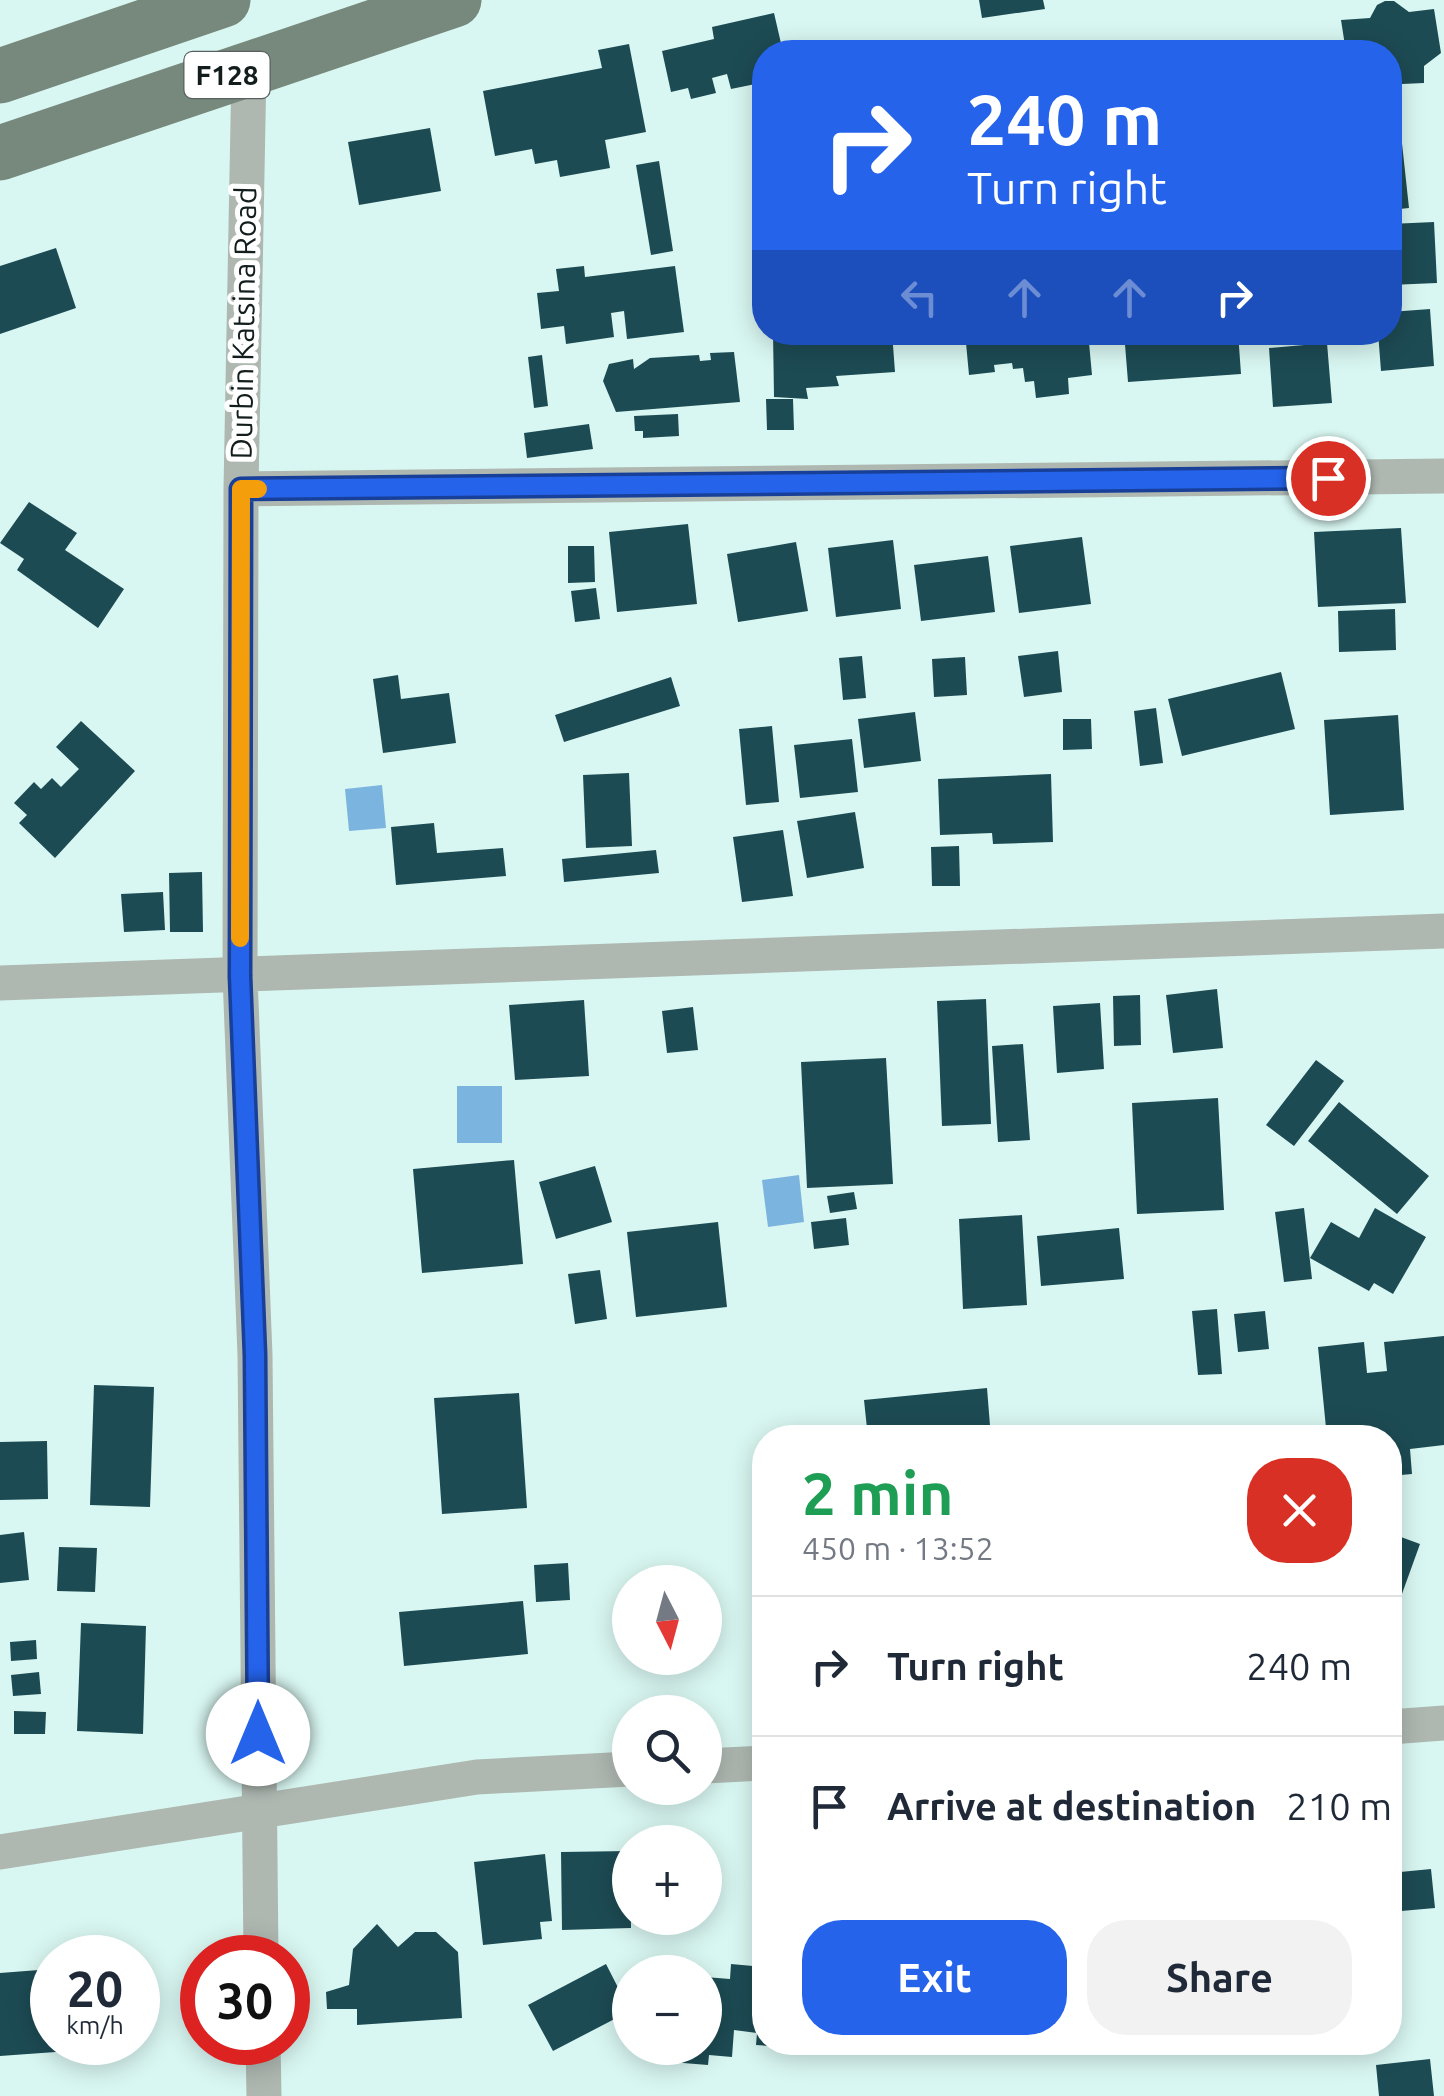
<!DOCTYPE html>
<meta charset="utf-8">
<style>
:root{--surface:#fff;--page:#f2f2f3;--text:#1f2937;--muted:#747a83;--line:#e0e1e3;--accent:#2563eb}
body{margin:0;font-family:Ubuntu,sans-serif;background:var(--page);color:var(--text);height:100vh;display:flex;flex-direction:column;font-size:38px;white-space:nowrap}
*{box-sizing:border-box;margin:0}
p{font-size:32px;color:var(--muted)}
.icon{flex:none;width:55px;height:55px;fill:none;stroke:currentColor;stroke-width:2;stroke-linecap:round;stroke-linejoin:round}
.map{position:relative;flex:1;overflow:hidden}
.details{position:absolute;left:752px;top:1425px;width:650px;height:630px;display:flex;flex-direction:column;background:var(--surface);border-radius:40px;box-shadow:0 5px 25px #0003}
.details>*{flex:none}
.top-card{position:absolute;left:752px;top:40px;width:650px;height:305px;border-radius:40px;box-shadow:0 5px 25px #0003;background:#2563eb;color:#fff;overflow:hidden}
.needle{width:65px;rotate:174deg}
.controls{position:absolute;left:612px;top:1565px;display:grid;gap:20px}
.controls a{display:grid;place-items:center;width:110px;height:110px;border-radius:50%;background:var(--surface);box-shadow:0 5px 25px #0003;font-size:50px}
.speed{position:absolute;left:30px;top:1935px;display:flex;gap:20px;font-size:50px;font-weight:700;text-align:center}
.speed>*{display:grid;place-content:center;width:130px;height:130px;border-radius:50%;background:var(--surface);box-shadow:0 5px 25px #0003;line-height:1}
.speed small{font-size:25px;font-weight:400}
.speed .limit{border:15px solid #d22;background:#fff;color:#111}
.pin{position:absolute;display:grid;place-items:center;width:85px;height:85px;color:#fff;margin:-42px;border:5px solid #fff;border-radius:50%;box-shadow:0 2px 10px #0007}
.me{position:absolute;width:110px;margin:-55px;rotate:0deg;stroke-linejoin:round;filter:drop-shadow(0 0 8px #0008)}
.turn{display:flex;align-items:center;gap:35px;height:210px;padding:0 50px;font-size:45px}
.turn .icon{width:130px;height:130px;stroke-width:2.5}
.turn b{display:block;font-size:70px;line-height:85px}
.lanes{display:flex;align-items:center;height:95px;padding:0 50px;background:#0003;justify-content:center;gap:50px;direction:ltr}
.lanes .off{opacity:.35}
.round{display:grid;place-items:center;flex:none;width:105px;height:105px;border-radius:40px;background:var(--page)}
.headline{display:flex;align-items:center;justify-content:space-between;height:170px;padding:0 50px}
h1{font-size:60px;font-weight:700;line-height:75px;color:#1e9e55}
.primary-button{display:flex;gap:20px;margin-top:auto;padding:20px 50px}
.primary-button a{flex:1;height:115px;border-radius:40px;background:var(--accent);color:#fff;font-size:40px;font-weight:700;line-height:115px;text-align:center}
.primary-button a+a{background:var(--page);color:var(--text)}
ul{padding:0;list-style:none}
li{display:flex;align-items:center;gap:30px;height:140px;padding:0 50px;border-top:2px solid var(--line)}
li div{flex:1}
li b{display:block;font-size:38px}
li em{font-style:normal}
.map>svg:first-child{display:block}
</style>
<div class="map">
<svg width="1444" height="2096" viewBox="0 0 1444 2096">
<rect width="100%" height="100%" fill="#d9f7f2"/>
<path fill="#7cb4e0" d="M382 785 386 828 349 831 345 789Z
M457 1086H502V1143H457Z
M799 1175 804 1222 768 1227 762 1180Z"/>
<path fill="#1d4b54" d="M979 0H1043L1045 9 982 18Z
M1385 1H1394L1409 12 1434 9 1441 53 1424 66V83L1402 84 1400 96 1390 97V52H1346L1341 20 1370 18 1377 5Z
M774 13 783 52H765V82L731 89 727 74 712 78 716 93 691 99 688 88 671 92 662 51 714 39 712 27Z
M629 44 646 132 605 140 610 168 560 177 557 160 535 164 532 149 495 156 483 91 602 68 598 50Z
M430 128 441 191 359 205 348 142Z
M1401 134 1409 208 1390 210V135Z
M659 161 673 251 651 255 636 165Z
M1434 222 1437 283 1390 285V224Z
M56 248 76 308 0 334V266Z
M584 266 585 277 675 266 684 332 627 339 624 311 611 313 614 337 566 344 564 326 541 329 537 293 559 291 556 269Z
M1430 309 1434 366 1381 371 1378 332H1390V312Z
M773 332H892L895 372 836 376 839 386 806 388 808 399 774 397Z
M965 332H1088L1092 375 1068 378 1069 394 1036 398 1034 381 1025 382 1023 368 1013 369 1012 363 994 365 995 372 969 375Z
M1124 332H1238L1241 374 1128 382Z
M1327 343 1332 403 1273 407 1269 348Z
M734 352 740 402 616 412 603 381 609 364 633 359 634 369 650 358 699 355 700 361 711 360 710 353Z
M542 355 548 406 534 408 528 357Z
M766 399H793L794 430H767Z
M678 414 679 436 643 438V431H635L634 416Z
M589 424 593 449 527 458 524 433Z
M29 502 77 533 65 550 124 589 98 628 17 570 24 559 0 543Z
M688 524 697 604 617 612 609 532Z
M1401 528 1406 603 1318 607 1314 532Z
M1082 537 1091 604 1019 613 1010 546Z
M893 540 901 609 836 617 828 548Z
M796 542 808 611 738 622 727 554Z
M568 546H594L595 582 568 583Z
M988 556 995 612 921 621 914 565Z
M596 588 600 619 575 622 571 591Z
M1395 609 1396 650 1339 652 1338 611Z
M1058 651 1062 692 1024 697 1018 656Z
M862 656 866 698 843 700 839 658Z
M965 657 967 695 934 697 932 659Z
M1281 672 1295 729 1182 756 1168 699Z
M398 675 401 699 449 693 456 743 383 753 373 679Z
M671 677 680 706 564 742 555 715Z
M1156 708 1163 763 1140 766 1134 711Z
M915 712 921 761 864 768 858 719Z
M1398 715 1404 810 1330 815 1324 720Z
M1063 719H1091L1092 749 1063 750Z
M81 721 135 771 55 858 19 823 27 815 14 803 34 782 41 789 52 778 61 787 79 769 56 747Z
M772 726 779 802 746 805 739 729Z
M852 739 858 792 800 798 794 745Z
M629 773 632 846 586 848 583 775Z
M1051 774 1053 842 993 844 992 833 940 835 938 779Z
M855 812 864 868 807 878 797 821Z
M434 823 437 853 503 848 506 876 396 885 391 827Z
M783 830 793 896 742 902 733 837Z
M959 846 960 886H932L931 847Z
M656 850 659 873 564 882 562 859Z
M202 872 203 932H170L169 873Z
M163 892 165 930 124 932 121 894Z
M1217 989 1223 1048 1173 1053 1166 995Z
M1140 995 1141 1045 1114 1046 1113 996Z
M986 999 991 1124 942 1126 937 1001Z
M584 1000 589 1076 515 1080 509 1005Z
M1100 1003 1104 1069 1057 1073 1053 1006Z
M693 1007 698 1050 667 1053 662 1011Z
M1023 1044 1030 1140 998 1142 992 1046Z
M886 1058 893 1184 807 1188 801 1062Z
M1316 1060 1344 1081 1294 1146 1266 1125Z
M1218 1098 1224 1210 1137 1214 1132 1103Z
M1339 1102 1429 1176 1397 1214 1308 1141Z
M514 1160 523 1264 422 1273 413 1169Z
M595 1166 612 1222 556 1239 539 1182Z
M854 1192 857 1209 830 1213 827 1196Z
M1304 1208 1312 1279 1284 1282 1275 1212Z
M1375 1208 1426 1237 1393 1294 1374 1283 1369 1291 1310 1258 1331 1222 1359 1238Z
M1022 1215 1027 1305 963 1309 959 1219Z
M846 1218 849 1245 814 1249 811 1222Z
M718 1222 727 1307 636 1317 627 1232Z
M1119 1228 1124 1279 1041 1286 1037 1236Z
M600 1270 607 1319 575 1324 568 1274Z
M1217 1309 1222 1374 1198 1375 1192 1311Z
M1265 1311 1269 1349 1238 1352 1234 1314Z
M1444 1336V1445L1410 1449 1412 1474 1390 1476V1438H1327L1318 1347 1364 1342 1367 1373 1387 1371 1384 1342Z
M94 1385 154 1387 150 1507 90 1505Z
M987 1388 991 1438H868L864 1400Z
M519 1393 527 1508 442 1514 434 1398Z
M47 1441 48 1499 0 1500V1442Z
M24 1532 29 1580 0 1583V1535Z
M1390 1533 1420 1544 1390 1627Z
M59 1547 97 1548 95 1592 57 1591Z
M568 1563 570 1600 536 1602 534 1565Z
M523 1601 528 1654 404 1666 399 1612Z
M81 1623 146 1626 143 1734 77 1731Z
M36 1640 37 1659 11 1661 10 1642Z
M39 1672 41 1694 13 1696 11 1675Z
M14 1711 46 1712 45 1734H14Z
M630 1851 631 1928 562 1930 561 1852Z
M545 1854 552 1921 540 1922 542 1939 483 1945 474 1862Z
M1431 1869 1435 1908 1390 1912V1873Z
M377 1924 398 1947 415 1932H436L458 1952 462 2018 357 2025V2009H327L326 1992 349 1985 353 1949Z
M606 1964 630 2011 553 2051 528 2005Z
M731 1964 765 1967V2042H787V2047L756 2045 757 2033 734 2030 732 2057 709 2055 708 2065 671 2062 673 2048H705V1977L730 1979Z
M52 1969V2042H139V2046L0 2056V1973Z
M1430 2059 1434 2096H1379L1376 2065Z"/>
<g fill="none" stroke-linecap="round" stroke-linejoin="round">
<path stroke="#aeb8b1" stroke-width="35" d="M249 68 241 489 240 976 255 1355 261 1958
M241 489 1444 476
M0 983 1444 931
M1390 1727 1444 1723
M705 1766 765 1763
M0 1852 477 1777 630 1769
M263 2042 264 2096"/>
<path stroke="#77887c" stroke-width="55" d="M0 76 223 0
M0 153 454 0"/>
</g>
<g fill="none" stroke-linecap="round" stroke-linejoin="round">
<g stroke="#184099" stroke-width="25">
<path id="route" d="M258 1734 255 1355 240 976 241 489 1328 478"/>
</g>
<use href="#route" stroke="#2563eb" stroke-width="18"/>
<path stroke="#f59e0b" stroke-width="18" d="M240 938 241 489H258"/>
</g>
<g text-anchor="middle" stroke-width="10" stroke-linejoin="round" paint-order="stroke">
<rect fill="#fff" stroke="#596160" stroke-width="2.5" x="184.5" y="52" width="85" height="46" rx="8"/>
<g font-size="28" font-weight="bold" fill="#121d1c">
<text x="227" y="85">F128</text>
</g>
<g font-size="30" fill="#121d1c" stroke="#fff">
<text transform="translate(244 323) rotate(-89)" y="10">Durbin Katsina Road</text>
</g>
</g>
</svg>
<div class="controls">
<a><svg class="needle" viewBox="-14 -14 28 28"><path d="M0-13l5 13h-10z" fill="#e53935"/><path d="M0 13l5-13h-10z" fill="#747a83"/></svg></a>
<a><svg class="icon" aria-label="search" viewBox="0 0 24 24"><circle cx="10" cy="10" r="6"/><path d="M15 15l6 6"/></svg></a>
<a>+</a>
<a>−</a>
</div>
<div class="speed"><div>20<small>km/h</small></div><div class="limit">30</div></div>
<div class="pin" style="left:1328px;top:478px;background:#d93025"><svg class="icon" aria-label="arrive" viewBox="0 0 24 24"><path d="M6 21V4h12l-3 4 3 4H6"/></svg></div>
<svg class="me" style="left:258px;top:1734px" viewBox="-20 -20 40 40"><circle r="19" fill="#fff"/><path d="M0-13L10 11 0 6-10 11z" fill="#2563eb"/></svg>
<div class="top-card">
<div class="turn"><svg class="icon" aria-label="right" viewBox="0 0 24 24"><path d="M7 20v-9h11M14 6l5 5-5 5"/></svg><div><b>240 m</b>Turn right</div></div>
<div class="lanes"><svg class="icon off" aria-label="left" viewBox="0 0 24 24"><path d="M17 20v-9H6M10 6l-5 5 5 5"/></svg><svg class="icon off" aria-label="ahead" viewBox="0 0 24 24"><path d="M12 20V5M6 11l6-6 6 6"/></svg><svg class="icon off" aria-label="ahead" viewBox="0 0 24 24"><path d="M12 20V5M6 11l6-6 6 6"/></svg><svg class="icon" aria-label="right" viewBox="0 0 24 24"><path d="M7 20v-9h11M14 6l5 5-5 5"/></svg></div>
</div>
<section class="details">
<div class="headline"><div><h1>2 min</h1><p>450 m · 13:52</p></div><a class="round" style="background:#d93025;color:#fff"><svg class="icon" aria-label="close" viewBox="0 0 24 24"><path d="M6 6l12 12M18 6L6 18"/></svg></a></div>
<ul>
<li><svg class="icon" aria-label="right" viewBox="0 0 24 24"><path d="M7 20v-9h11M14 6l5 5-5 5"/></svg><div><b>Turn right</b></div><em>240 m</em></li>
<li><svg class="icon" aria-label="arrive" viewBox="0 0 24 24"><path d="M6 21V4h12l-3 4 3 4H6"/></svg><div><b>Arrive at destination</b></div><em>210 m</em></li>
</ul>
<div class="primary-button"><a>Exit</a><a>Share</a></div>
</section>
</div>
